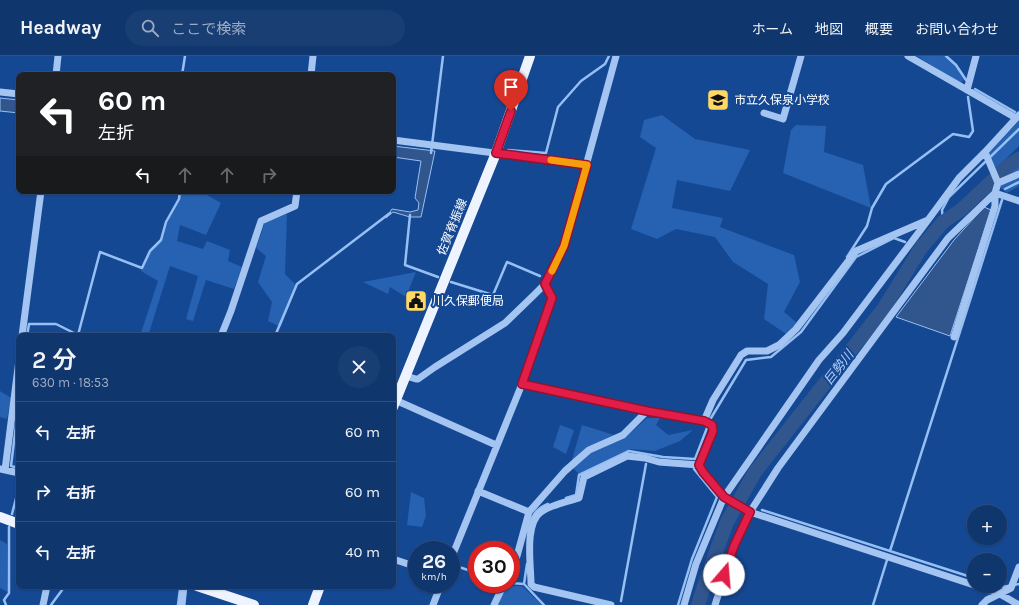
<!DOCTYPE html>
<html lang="ja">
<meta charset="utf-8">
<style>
:root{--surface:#10366e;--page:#193e73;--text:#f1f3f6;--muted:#9cabc2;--line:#305081}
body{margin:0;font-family:Karla,"Noto Sans JP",sans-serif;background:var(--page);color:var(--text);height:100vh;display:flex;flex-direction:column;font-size:15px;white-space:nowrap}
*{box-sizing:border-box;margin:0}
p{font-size:13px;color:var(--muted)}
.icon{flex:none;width:22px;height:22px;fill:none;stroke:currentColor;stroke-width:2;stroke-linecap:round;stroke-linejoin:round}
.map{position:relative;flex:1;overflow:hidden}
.panel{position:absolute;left:16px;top:277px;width:380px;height:256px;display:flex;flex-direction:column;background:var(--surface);border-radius:8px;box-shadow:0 1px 3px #0004,0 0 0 1px var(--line)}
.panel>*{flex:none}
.banner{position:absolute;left:16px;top:16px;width:380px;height:122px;border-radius:8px;box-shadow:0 1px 3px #0004,0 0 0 1px var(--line);background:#202124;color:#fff;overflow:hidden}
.tools{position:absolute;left:967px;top:449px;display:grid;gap:8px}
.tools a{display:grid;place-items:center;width:40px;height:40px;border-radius:50%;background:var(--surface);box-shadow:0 1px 3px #0004,0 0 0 1px var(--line);font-size:20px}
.speed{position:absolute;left:408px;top:485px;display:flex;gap:8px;font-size:20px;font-weight:700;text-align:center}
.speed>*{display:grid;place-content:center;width:52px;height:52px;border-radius:50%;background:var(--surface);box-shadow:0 1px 3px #0004,0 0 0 1px var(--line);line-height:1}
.speed small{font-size:10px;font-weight:400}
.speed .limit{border:6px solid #d22;background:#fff;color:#111}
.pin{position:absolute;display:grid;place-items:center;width:34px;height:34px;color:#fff;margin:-41px -17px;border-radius:50% 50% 50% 0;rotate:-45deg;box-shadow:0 0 4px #0007}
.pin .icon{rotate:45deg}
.me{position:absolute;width:44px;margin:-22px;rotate:18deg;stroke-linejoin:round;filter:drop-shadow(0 0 3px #0008)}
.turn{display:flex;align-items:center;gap:14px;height:84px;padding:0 16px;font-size:18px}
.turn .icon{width:52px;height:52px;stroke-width:2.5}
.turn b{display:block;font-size:28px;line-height:34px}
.lanes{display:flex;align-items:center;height:38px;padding:0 16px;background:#0003;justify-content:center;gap:20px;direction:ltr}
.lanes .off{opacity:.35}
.round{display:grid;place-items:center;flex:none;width:42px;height:42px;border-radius:21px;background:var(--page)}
.head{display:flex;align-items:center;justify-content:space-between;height:68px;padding:0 16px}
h1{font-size:24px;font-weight:600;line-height:30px}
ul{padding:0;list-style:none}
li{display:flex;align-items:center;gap:12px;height:60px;padding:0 16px;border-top:1px solid var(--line)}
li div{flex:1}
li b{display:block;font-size:15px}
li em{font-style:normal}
header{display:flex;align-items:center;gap:24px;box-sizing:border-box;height:56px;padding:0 20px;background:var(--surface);border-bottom:1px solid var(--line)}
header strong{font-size:19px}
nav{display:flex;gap:22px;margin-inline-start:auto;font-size:14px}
.search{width:280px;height:36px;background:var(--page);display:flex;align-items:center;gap:10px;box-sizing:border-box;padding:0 14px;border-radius:22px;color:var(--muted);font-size:15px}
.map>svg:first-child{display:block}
</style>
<header>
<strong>Headway</strong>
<div class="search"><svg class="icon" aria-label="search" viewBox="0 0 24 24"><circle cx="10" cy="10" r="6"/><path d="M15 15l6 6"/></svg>ここで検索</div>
<nav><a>ホーム</a><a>地図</a><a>概要</a><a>お問い合わせ</a></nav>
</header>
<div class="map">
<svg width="1019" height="549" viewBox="0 0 1019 549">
<rect width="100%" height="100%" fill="#154893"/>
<path fill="#2761b2" d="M917 0H948L957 8 966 22 960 27Z
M662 59 695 83 750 94 730 135 677 124 672 152 723 162 720 171 794 199 800 226 784 256 797 267 786 278 764 263 768 228 733 206 715 181 676 173 657 183 631 173 656 92 640 81 644 64Z
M1019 65V90L996 112 988 97Z
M796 69 826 70 824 96 863 109 871 152 783 117 791 74Z
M1019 106V130L1007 137 999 130C1000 117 1008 112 1019 106Z
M182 135H200L221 147 206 179 180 169 177 185 203 193 207 185 230 194 228 205 242 211 234 233 206 224 193 265 186 263 198 220 170 210 148 280H140L158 225 141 215 150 195 161 184 166 166Z
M287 158 285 218 297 230 281 271 268 265 272 246 258 226 266 200 256 192 265 166Z
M416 216 406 241 390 231 388 238 363 226Z
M0 335 11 342 7 363 0 361Z
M647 362H660L656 369 668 379 693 374 680 385 655 395 630 393 579 418 573 412 589 395 626 381Z
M560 369 574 374 566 398 553 391Z
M582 369 614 379 587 391 571 407Z
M411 436 424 442 426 460 422 471 407 469Z
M0 484 7 488 8 536 0 532Z
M505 530H522L542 549H496Z"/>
<path fill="#31568e" stroke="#96bff4" d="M0 42 19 44V57L0 55Z
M393 90 435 95 421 161H410L393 156 386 162 392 153 410 156 418 154 419 147 415 142 421 105 393 101Z
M984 151 991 154 950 280 896 261 954 184Z"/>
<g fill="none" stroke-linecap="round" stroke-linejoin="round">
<path stroke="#96bff4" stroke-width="2.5" d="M946 0 956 9 966 24
M182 19 185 0
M975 33 1015 56
M508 94 546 97 558 51 581 25 605 8 609 0
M431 97 443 0
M1005 133 1019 126
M410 159 405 209 438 221
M943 166 942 154 949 141 1019 73
M847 201 867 170 872 152 886 128 953 78 969 81 973 75 968 41
M451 226 493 239 507 206 540 220
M27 280 29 268H56L78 279 100 196 142 212 150 195 161 184 166 166 179 143 180 135
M275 280 297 228 390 157
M19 345 11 410 19 412
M711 362 746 304 771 301 801 276 856 201 894 182 905 186
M566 442 576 439 579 419 629 395 663 401 695 403 707 372
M762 454 974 522
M12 458 19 431
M530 468C533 457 538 452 548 448
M890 495 1002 144
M527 508 524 528 544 549
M453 509 477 517
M511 527 524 528
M999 530 1002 531 1019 528
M621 545 646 408
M6 549 4 544 9 537V471
M51 549 65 530
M178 549 180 533
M678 549 692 503 717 441 694 413
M873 549 887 504"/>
<path stroke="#31568e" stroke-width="14" d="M698 549 709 515 727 466 755 416 884 252 921 192 943 166 961 154 1009 109 1019 103"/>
<path stroke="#a4c4f1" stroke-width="7" d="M908 0 1016 62
M56 19 58 0
M311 19 313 0
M967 34 976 0
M0 36 19 38
M764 57 783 63 801 0
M393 84 587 109
M985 96 998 127
M22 280 41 135
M221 280 231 255 261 165 295 150 297 135
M954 281 995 150V137L1019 145
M406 320 416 323H418L435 311 505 267 534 239 545 228 564 190 616 0
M522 328 647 355 704 365 712 369 713 375 699 409 703 416 724 441 750 456 974 529
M393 343 496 389
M704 365 713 344 741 299 747 295H767L779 289 796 273 856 195 928 164 959 122 985 96 1019 59
M0 413 19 417
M5 414 19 304
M478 435 529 456
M393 503 417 511
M451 503 522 328 552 242 545 228
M511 513 517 500 529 456 565 415 589 394 623 379 647 355
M976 530 1000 538 1019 549
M43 549 47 530
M182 549 184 530
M433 549 441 528
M494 549 504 528
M611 549 534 531 531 528C531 509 524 468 541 456 548 450 569 445 579 442L584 421 627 400 645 402 659 406 699 409
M684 549 696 508 724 441 819 304 843 277 928 164
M715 549 734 489 750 456 778 412 948 182 995 137 998 127 1019 118
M982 549 987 544 1011 532 1019 511"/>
<path stroke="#eef4ff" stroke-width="10" d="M393 351 496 97 530 0
M0 461 19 468
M197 530 254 549
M313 549 320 530"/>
</g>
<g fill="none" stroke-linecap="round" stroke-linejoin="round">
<g stroke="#92132f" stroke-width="10">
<path id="route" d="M511 55 496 97 587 109 564 190 545 228 552 242 522 328 647 355 704 365 712 369 713 375 699 409 703 416 724 441 750 456 734 490 724 519"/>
</g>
<use href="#route" stroke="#e11d48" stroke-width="7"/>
<path stroke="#f59e0b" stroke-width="7" d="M551 104 587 109 564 190 552 215"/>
</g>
<defs>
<g id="school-square" transform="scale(1.15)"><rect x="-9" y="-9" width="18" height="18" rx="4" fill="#ffd764" stroke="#154893"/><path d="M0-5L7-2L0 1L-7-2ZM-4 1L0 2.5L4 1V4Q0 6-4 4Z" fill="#111"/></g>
<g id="civic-square" transform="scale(1.15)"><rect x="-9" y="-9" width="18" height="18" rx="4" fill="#ffd764" stroke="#154893"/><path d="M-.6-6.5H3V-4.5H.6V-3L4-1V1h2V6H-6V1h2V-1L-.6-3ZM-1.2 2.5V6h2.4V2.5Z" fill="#111"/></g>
</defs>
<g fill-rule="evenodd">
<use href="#school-square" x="718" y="44"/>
<use href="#civic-square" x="416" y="245"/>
</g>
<g text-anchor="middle" stroke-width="4" stroke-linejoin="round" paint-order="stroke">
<g font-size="12" fill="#fff" stroke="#154893" text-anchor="start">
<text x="734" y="48">市立久保泉小学校</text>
<text x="432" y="249">川久保郵便局</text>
</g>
<g font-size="12" fill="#fff" stroke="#154893">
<text transform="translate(452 171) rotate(-68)" y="4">佐賀脊振線</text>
</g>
<g font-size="13" font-style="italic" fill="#b0cff8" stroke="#154893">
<text transform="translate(838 311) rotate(-52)" y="5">巨勢川</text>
</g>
</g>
</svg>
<div class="tools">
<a>+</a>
<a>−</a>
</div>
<div class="speed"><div>26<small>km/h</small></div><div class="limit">30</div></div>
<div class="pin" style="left:511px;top:55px;background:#d93025"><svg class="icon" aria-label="arrive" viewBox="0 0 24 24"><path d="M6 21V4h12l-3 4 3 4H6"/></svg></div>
<svg class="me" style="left:724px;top:519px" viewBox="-20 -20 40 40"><circle r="19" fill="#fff"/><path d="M0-13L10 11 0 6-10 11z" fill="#e11d48"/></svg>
<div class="banner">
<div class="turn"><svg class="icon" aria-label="left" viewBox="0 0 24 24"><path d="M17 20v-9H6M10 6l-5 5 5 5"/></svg><div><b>60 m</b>左折</div></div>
<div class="lanes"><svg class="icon" aria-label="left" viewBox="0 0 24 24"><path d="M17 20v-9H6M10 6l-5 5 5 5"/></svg><svg class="icon off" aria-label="ahead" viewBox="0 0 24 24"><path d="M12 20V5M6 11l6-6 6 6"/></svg><svg class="icon off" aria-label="ahead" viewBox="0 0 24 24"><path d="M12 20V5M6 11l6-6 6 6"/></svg><svg class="icon off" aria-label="right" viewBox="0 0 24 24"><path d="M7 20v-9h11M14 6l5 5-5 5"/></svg></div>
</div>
<section class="panel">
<div class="head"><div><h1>2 分</h1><p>630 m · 18:53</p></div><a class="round"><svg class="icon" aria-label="close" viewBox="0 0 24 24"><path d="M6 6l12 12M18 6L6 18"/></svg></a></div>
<ul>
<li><svg class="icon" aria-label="left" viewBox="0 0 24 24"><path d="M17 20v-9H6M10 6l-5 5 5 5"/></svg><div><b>左折</b></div><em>60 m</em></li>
<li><svg class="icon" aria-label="right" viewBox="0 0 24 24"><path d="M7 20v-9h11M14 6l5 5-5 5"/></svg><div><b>右折</b></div><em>60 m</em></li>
<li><svg class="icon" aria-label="left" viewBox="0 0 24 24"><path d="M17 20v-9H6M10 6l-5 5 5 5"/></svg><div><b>左折</b></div><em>40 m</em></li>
</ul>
</section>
</div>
